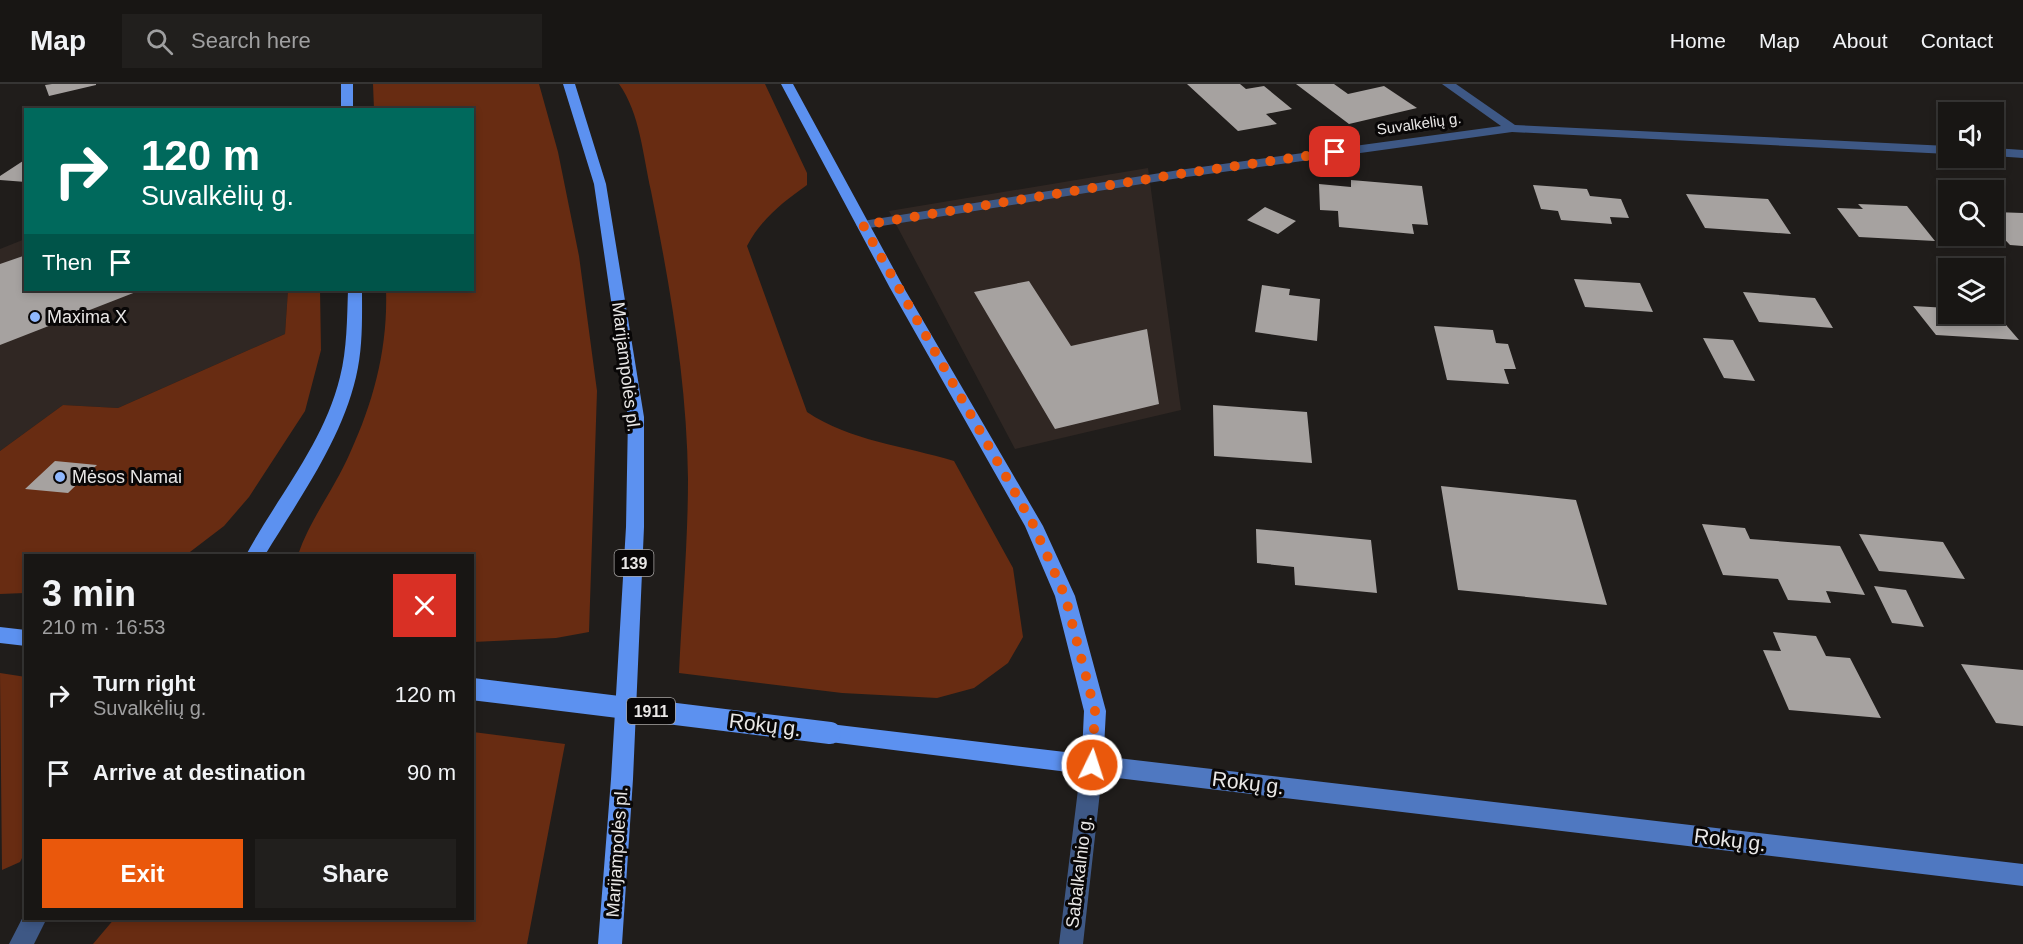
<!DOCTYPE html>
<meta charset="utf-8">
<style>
:root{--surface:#181614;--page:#211f1d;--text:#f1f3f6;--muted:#9f9fa0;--line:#363534;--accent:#ea580c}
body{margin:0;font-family:Arial,sans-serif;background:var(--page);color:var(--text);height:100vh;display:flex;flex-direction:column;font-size:22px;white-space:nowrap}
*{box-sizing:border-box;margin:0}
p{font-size:20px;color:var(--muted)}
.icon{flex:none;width:33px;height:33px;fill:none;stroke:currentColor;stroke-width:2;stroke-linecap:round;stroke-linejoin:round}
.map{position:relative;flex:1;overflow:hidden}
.panel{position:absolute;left:24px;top:470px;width:450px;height:366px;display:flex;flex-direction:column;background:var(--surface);border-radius:0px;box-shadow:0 3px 9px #0003,0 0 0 2px var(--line)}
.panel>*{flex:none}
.top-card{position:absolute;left:24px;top:24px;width:450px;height:183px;border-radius:0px;box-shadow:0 3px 9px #0003,0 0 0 2px var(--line);background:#00695c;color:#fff;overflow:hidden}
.controls{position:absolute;left:1938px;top:18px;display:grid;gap:12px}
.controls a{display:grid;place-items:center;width:66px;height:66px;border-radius:0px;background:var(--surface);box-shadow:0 3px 9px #0003,0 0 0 2px var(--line);font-size:30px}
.pin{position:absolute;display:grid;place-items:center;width:51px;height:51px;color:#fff;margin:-26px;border-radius:12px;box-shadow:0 3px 9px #0006}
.me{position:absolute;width:66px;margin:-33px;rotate:4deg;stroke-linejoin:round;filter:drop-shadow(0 0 4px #0008)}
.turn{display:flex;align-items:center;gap:21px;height:126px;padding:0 18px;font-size:27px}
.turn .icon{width:78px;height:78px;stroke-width:2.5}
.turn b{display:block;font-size:42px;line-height:51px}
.then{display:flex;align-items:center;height:57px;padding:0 18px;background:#0003;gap:12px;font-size:22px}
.round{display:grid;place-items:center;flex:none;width:63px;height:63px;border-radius:0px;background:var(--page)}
.overview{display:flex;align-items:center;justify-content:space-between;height:102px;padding:0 18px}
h1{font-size:36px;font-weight:700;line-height:45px}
.action{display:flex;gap:12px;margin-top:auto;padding:12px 18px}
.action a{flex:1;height:69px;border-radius:0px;background:var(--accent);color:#fff;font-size:24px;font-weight:700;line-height:69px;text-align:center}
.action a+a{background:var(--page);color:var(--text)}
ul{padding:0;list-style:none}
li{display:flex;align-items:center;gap:18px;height:78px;padding:0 18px}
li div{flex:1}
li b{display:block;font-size:22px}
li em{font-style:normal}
header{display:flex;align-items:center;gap:36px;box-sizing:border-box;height:84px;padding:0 30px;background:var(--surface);border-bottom:2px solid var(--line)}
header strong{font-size:28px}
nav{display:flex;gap:33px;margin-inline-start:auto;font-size:21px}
.search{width:420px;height:54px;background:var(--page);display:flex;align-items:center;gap:15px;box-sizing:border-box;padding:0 21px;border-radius:0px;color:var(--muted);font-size:22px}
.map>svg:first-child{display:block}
</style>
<header>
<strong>Map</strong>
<div class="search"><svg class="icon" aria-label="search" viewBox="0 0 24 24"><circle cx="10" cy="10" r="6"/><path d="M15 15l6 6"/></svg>Search here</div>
<nav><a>Home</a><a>Map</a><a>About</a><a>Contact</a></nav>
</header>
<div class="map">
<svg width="2023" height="860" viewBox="0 0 2023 860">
<rect width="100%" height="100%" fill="#201d1b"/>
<path fill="#302723" d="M1148 84 1181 326 1015 365 889 127Z
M25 155 26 206H288L285 250 118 324 63 321 0 367V165Z"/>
<path fill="#682c12" d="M373 0H539L558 68 579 172 597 307 589 548 556 554 473 558 472 471H298C310 435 335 404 350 369 374 317 388 263 386 206H472V26L374 25Z
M619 0H765L807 89V101C783 118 761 135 747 162L807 328C850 357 905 362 954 377L1013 484 1023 553 1008 579 974 604 937 614 842 609 679 589C682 525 688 459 688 395 687 298 670 202 651 107 643 72 640 29 619 0Z
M288 206H320L321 266 305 327 249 413 224 442 186 471H26L25 509 0 510V367L63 321 118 324 285 250Z
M0 589 26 593 25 768 20 778 2 786Z
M473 648 565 660 527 860H93L115 834H472Z"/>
<path fill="#a6a2a0" d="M52 0H96V1L49 12 45 1Z
M1187 0H1240L1246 5 1264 2 1292 25 1266 30 1277 40 1238 47Z
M1296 0H1334L1348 10 1384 2 1417 24 1349 40Z
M26 75V98L0 96V92Z
M1351 96 1422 102 1428 141 1412 140 1414 150 1339 143 1338 127 1320 126 1319 100 1351 103Z
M1533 101 1587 105 1590 112 1621 115 1629 134 1610 133 1612 140 1561 136 1558 127 1541 125Z
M1686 110 1768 115 1791 150 1705 144Z
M1858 120 1907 122 1935 157 1859 153 1837 124 1863 125Z
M1265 123 1296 137 1278 150 1247 136Z
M1994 128 2023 129V162L2010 161 1994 144Z
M26 171V206H141L0 261V180Z
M1574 195 1640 199 1653 228 1585 223Z
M1029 197 1071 262 1147 245 1159 320 1055 345 974 208Z
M1262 201 1290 205 1289 211 1320 215 1317 257 1255 248Z
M1743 208 1815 214 1833 244 1759 238Z
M1913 222 1948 224V230H1994V227L2019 256 1936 251Z
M1434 242 1493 246 1496 259 1508 260 1516 285H1504L1509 300 1447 296Z
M1703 254 1733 256 1755 297 1724 294Z
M1213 321 1307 328 1312 379 1214 372Z
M55 377 97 381 68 409 25 405Z
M1441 402 1576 416 1607 521 1458 506Z
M1702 440 1745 444 1750 455 1840 462 1865 511 1826 507 1831 519 1788 516 1778 495 1723 491Z
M1256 445 1371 456 1377 509 1295 501 1294 483 1257 479Z
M1859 450 1943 458 1965 495 1879 487Z
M1874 502 1906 506 1924 543 1892 539Z
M1773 548 1816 552 1826 572 1850 574 1881 634 1789 626 1763 566 1781 567Z
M1961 580 2023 586V642L1996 639Z"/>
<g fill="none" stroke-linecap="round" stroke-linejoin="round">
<path fill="#3e5885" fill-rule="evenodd" d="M1442 0H1456L1515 41 1948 62V70L1512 48 1179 94 863 145 856 141 863 137 1179 86 1501 42Z
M1994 64 2023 66V74L1994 72Z
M1092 671 1100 674 1103 681 1083 860H1059L1081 681 1084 674Z
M26 827V834H47L34 860H9Z"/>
<path fill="#4f78c1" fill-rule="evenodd" d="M1092 671 2023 780V802L1092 691 1084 688 1081 681 1084 674Z"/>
<path fill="#5c91f0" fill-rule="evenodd" d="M341 0H353V26H341Z
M563 0H575L606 100 644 333V443L633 695 622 860H598L611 695 626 443 628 333 594 100Z
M781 0H793L904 204 1043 442 1075 512 1106 627 1103 681 1100 688 1092 691 830 658 822 655 819 649 822 643 830 640 1082 670 1084 627 1055 512 1025 442 890 204Z
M348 206H362C362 235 363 264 356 293 341 357 299 415 265 471H246C278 412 324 359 340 293 347 265 347 235 348 206Z
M0 543 26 546V562L0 559Z"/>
<path stroke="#5c91f0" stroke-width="22" d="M472 605 830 649"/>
</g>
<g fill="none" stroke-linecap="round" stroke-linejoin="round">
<path stroke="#ea580c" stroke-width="10" stroke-dasharray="0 18" d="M1092 681 1095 627 1065 512 1034 442 863 141 1179 90 1335 68"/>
</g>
<g fill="#90b8fd" stroke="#090707" stroke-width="2">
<circle cx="35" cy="233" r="6"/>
<circle cx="60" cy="393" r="6"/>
</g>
<g text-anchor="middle" stroke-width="6" stroke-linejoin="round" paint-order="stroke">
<g font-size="15" fill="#e9e7e6" stroke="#090707">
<text transform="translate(1419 40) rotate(-8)" y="5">Suvalkėlių g.</text>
</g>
<g fill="#090707" stroke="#a6a4a3" stroke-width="1.5">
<rect x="614.5" y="466" width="39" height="26" rx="4.5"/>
<rect x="627" y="614" width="48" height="26" rx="4.5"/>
</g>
<g font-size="16" font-weight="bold" fill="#e9e7e6">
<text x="634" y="485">139</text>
<text x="651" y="633">1911</text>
</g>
<g font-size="18" fill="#e9e7e6" stroke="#090707" text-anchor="start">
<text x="47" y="239">Maxima X</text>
<text x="72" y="399">Mėsos Namai</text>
</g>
<g font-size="18" fill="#e9e7e6" stroke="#090707">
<text transform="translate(626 283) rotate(83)" y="6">Marijampolės pl.</text>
<text transform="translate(617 768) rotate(-86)" y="6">Marijampolės pl.</text>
<text transform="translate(1079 788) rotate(-83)" y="6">Sabalkalnio g.</text>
</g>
<g font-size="21" fill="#e9e7e6" stroke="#090707">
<text transform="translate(765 641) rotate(7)" y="7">Rokų g.</text>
<text transform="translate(1248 699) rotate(7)" y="7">Rokų g.</text>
<text transform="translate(1730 756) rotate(7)" y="7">Rokų g.</text>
</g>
</g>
</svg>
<div class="controls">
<a><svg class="icon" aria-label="sound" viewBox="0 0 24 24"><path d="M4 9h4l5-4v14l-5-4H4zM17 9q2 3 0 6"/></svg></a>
<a><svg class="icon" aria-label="search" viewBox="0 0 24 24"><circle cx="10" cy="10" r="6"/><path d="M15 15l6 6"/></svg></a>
<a><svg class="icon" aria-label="layers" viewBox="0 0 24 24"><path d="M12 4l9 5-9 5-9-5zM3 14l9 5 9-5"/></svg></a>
</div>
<div class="pin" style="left:1335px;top:68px;background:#d93025"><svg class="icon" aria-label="arrive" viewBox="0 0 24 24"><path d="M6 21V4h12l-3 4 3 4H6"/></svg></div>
<svg class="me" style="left:1092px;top:681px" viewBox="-20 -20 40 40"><circle r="17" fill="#ea580c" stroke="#fff" stroke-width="3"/><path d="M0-11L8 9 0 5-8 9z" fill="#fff"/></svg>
<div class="top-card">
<div class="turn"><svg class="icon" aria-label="right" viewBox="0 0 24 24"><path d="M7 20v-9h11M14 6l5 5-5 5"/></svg><div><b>120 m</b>Suvalkėlių g.</div></div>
<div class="then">Then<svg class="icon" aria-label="arrive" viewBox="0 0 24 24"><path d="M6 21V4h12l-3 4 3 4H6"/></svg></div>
</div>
<section class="panel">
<div class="overview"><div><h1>3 min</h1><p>210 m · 16:53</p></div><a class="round" style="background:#d93025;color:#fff"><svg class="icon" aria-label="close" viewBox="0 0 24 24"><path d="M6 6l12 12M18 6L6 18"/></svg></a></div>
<ul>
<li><svg class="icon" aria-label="right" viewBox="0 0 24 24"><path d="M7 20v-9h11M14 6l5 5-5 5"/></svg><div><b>Turn right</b><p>Suvalkėlių g.</p></div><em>120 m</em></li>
<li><svg class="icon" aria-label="arrive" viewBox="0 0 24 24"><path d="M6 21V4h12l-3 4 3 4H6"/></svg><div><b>Arrive at destination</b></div><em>90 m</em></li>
</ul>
<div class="action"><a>Exit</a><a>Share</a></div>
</section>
</div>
